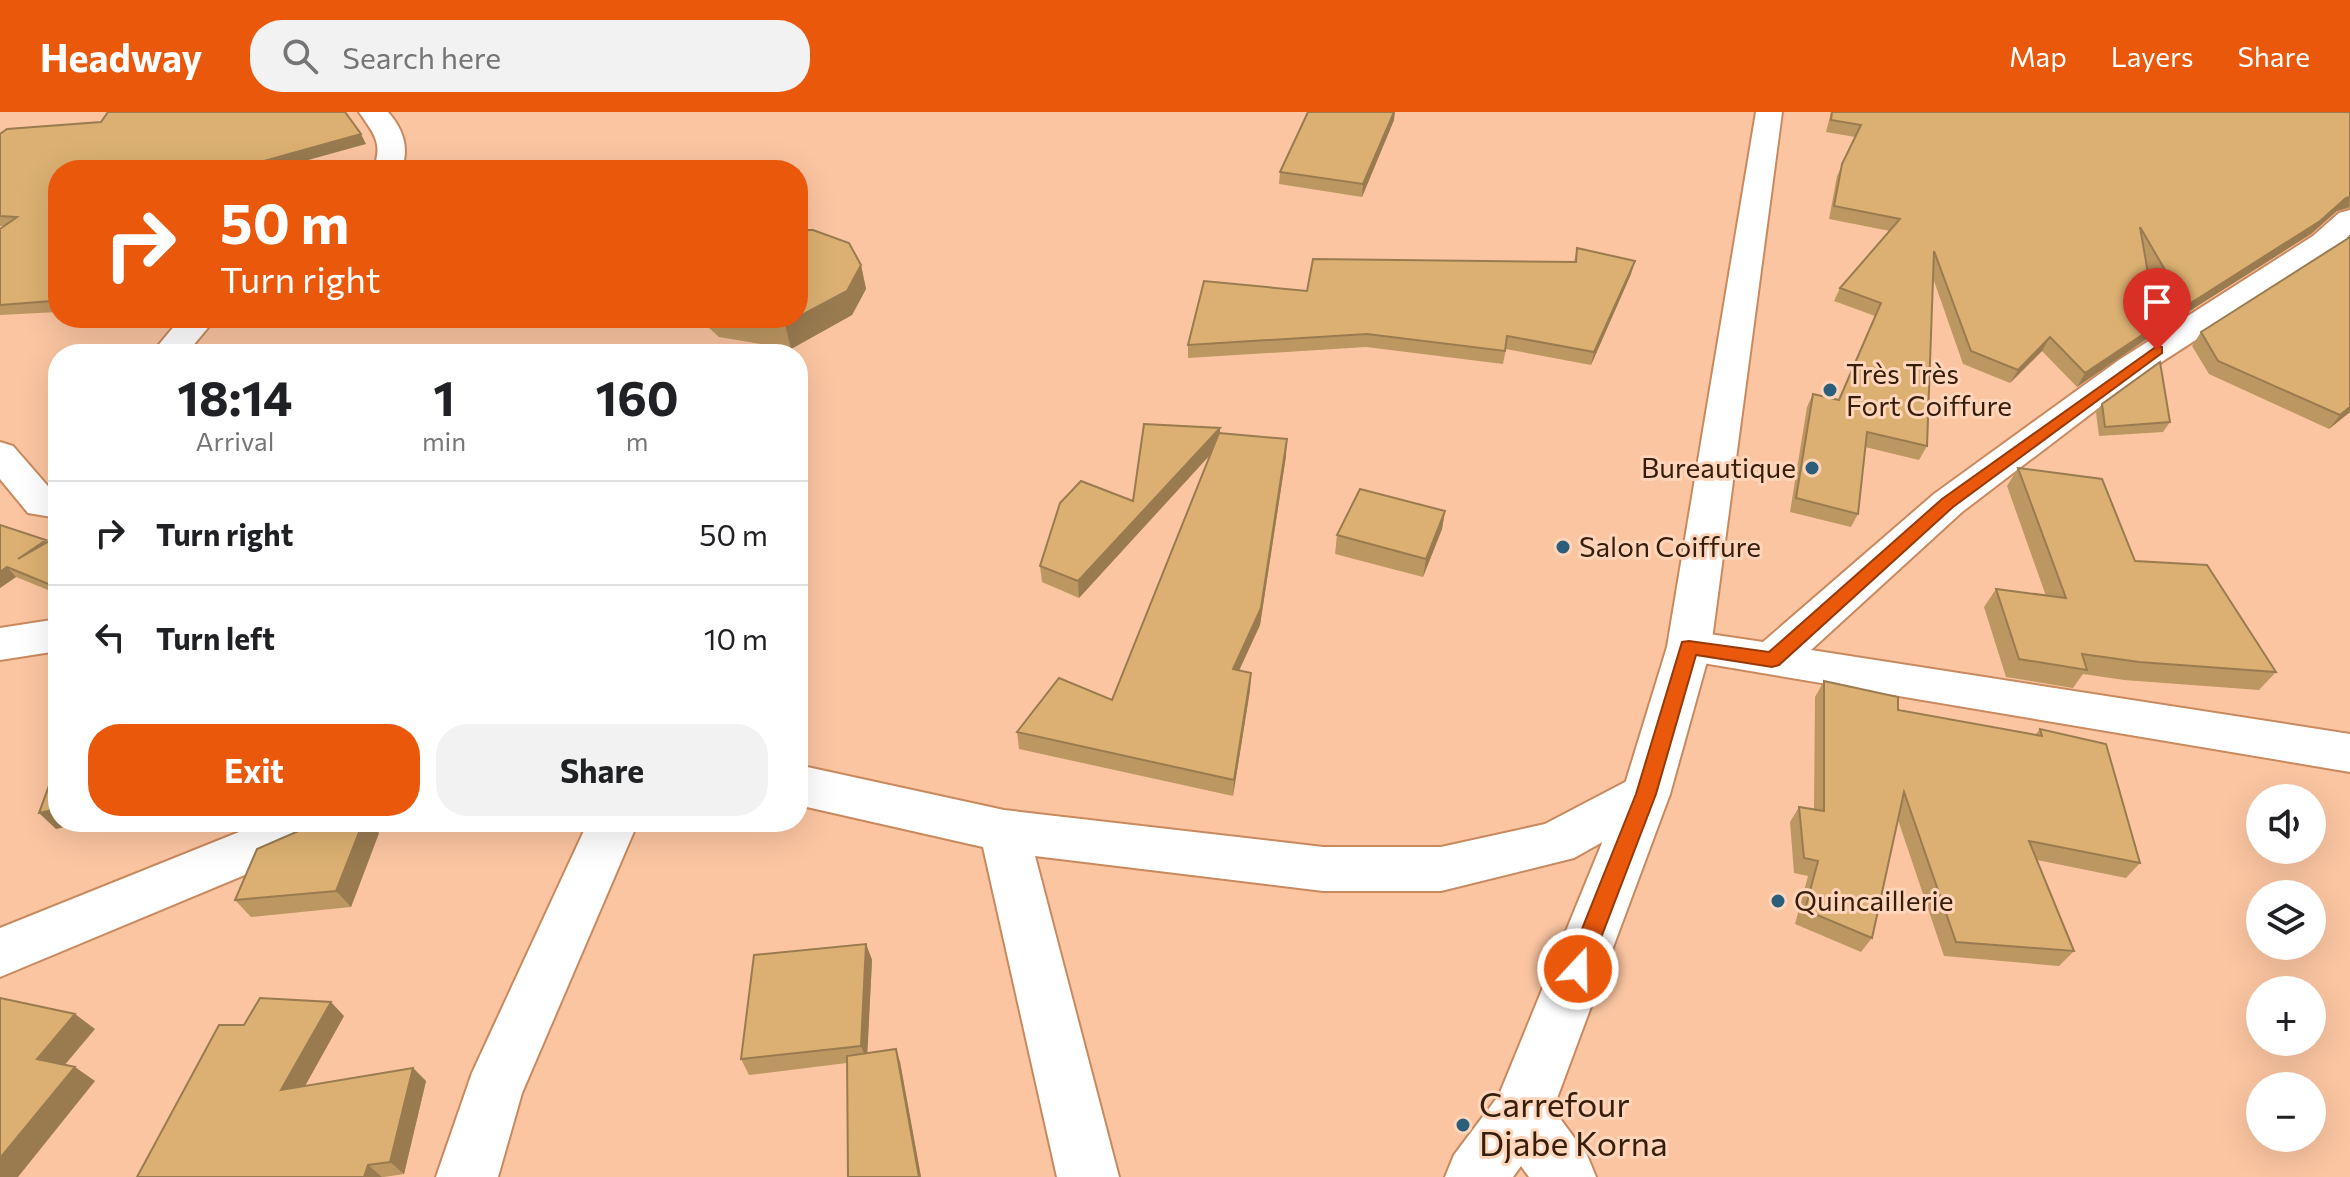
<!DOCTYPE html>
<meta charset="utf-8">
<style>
:root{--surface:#fff;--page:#f2f2f2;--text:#202124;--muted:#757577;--line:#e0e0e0;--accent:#ea580c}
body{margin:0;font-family:Commissioner,sans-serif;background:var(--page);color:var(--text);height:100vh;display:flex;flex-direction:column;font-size:30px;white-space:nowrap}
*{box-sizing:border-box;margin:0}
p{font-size:26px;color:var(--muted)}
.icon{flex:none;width:44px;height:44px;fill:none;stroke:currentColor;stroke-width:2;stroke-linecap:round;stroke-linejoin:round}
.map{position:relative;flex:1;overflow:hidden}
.details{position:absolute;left:48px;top:232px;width:760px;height:488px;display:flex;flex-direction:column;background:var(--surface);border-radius:32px;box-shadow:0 8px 32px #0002}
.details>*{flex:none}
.hud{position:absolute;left:48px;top:48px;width:760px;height:168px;border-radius:32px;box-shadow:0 8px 32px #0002;background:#ea580c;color:#fff;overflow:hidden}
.tools{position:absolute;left:2246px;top:672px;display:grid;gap:16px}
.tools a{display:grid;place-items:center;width:80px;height:80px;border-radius:50%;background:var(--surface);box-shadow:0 8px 32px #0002;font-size:40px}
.pin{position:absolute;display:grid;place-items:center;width:68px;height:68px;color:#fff;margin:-82px -34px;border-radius:50% 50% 50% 0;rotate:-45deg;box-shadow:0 0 8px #0007}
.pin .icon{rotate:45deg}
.me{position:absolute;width:88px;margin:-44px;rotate:21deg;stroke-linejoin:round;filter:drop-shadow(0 0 6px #0008)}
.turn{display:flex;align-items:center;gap:28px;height:168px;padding:0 40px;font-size:36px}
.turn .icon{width:104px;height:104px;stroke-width:2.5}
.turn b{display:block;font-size:56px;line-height:68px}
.eta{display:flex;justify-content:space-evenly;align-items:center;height:136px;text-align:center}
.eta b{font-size:48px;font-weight:700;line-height:56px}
.cta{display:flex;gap:16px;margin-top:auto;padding:16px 40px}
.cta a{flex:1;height:92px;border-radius:32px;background:var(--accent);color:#fff;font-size:32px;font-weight:700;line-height:92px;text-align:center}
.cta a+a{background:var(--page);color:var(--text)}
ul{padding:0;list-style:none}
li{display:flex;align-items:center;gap:24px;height:104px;padding:0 40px;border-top:2px solid var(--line)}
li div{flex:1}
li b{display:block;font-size:30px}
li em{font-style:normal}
header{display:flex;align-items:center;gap:48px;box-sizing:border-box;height:112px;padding:0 40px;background:var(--accent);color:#fff}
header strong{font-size:38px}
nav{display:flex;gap:44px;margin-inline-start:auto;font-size:28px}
.search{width:560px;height:72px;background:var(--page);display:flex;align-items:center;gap:20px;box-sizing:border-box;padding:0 28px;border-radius:32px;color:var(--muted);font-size:30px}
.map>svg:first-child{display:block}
</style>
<header>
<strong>Headway</strong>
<div class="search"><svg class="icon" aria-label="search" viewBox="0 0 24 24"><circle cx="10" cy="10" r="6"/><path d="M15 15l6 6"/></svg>Search here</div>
<nav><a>Map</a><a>Layers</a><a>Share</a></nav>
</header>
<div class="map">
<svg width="2350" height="1065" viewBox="0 0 2350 1065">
<rect width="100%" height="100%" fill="#fbc5a1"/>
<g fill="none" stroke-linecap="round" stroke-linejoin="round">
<g stroke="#c9895e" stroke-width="4">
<path id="street" d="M359 0H388C403 17 410 36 401 58H373C384 30 373 21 359 0Z
M2350 98V124L2335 138 2143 262 1962 400 1811 538 2350 622V660L1673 546 1667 535 1673 524 1689 519 1763 530 1934 382 2119 248 2313 124 2339 101Z
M181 206H216L186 242H151Z
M0 330 13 334 53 380H58V406L28 401 0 367Z
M58 507V539L0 548V516Z
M798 653 1004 698 1323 735H1441L1545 712 1629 668 1646 662 1663 668 1670 682 1663 696 1574 746 1441 779H1323L1035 744 1119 1065H1057L983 735 798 693Z
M264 710H343L336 725 0 865V816Z
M588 710H638L522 981 498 1065H436L472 961Z"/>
</g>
<g stroke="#c9895e" stroke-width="4">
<path id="secondary" d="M1756 0H1782L1711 535 1670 682 1553 997 1587 1043 1596 1065H1529L1521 1054 1513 1065H1445L1454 1043 1499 983 1622 682 1667 535Z"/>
</g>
<use href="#street" fill="#fff" fill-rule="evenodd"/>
<use href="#secondary" fill="#fff" fill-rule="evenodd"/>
</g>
<path fill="#bd9762" d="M1831 0H2350V96L2337 99 2311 122 2177 207 2146 153 2157 213 2148 226 2077 275 2042 239 2010 271 1963 252 1933 166 1927 334 1919 348 1865 335 1858 402 1851 415 1790 400 1807 295 1813 282 1839 288 1875 204 1834 189 1840 176 1890 119 1829 107 1837 64 1855 25 1826 20Z
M1394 8 1362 85 1279 72 1280 60Z
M101 10 366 32 58 58V200L0 203V117L4 114H0V22Z
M2347 127 2350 300 2329 317 2209 262 2192 234 2201 220Z
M1577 136 1631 162 1591 253 1506 237 1503 252 1366 235 1188 246V233L1307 179 1574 150Z
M861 153 866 177 852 203 791 237 719 225 698 206H798Z
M2102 292 2170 310 2163 320 2099 324 2096 301Z
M1220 321 1286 344 1260 513 1239 558 1251 561 1250 578 1233 684 1019 637 1017 620 1112 588 1210 343 1079 486 1042 470 1040 454 1133 389Z
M2018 356 2135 449 2276 560 2259 578 2124 568 2083 562 2073 576 2006 565 1984 495 1996 477 2046 484 2007 374Z
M1445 399 1442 417 1423 465 1335 442 1337 423Z
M0 413 47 430 58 424V482L16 465 0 476Z
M1824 569 1898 598 2035 623 2040 617 2140 751 2126 766 2037 748 2074 839 2059 854 1944 844 1898 708 1872 826 1861 840 1795 812 1808 764 1794 761 1790 710 1799 695 1814 698 1815 585Z
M379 721 351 795 251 805 235 788Z
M866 832 872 848 867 941 900 950 921 1065H848L847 951 749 963 741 947Z
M344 904 305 974 413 956 426 969 404 1062 384 1065H137Z"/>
<path fill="#9a7b50" d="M1394 0H1395L1394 8 1362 85 1363 72Z
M361 22 366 32 272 58H236L235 57Z
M2350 85 2349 95 2337 99 2311 122 2177 207 2186 194 2346 86Z
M1635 149 1631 162 1591 253 1594 240Z
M861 153 866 177 852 203 791 237 785 212 798 206Z
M58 182V198L52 189Z
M2157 213 2148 226 2077 275 2085 261Z
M2050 225 2042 239 2010 271 2018 258Z
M2350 295V300L2329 317 2340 303Z
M1220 316V332L1079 486 1078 469Z
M1287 327 1286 344 1260 513 1232 574 1233 557Z
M1445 399 1442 417 1423 465 1426 447Z
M7 455 16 465 0 476V460Z
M1251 561 1250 578 1233 684 1234 668Z
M58 697V710H86L56 717 39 701Z
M363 710H370L379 721 351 795 336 779Z
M866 832 872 848 867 949 861 934Z
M331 890 344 904 296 990 281 978Z
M75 902 95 917 58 961 37 947Z
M896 937 900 950 921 1065H919Z
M75 955 95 969 18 1065H0V1046Z
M413 956 426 969 404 1062 390 1050Z
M368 1053 382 1065H364Z"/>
<path fill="#dcb072" stroke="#9a7b50" stroke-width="2" d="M108 0H345L361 22 235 57 241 58H58V182L52 189 0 193V117L17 105 0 104V22L7 17 101 10Z
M1308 0H1394L1363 72 1280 60Z
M1832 0H2350V85L2346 86 2320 109 2186 194 2140 115 2157 213 2085 261 2050 225 2018 258 1971 239 1934 139 1927 334 1867 320 1858 402 1796 386 1813 282 1839 288 1881 191 1840 176 1900 107 1834 94 1842 52 1861 13 1831 8Z
M798 118H813L849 131 861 153 847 179 798 205Z
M2350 124V295L2340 303 2218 249 2201 220 2347 127Z
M1577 136 1635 149 1594 240 1507 224 1505 239 1367 222 1188 233 1204 169 1307 179 1313 147 1576 150Z
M746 206H796L785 212Z
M2160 250 2170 310 2105 315 2102 292Z
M1144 312 1220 316 1078 469 1040 454 1060 391 1081 369 1133 389Z
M1219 321 1287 327 1261 496 1233 557 1251 561 1234 668 1017 620 1059 566 1112 588Z
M2018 356 2102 367 2135 449 2207 453 2276 560 2139 550 2082 542 2087 558 2019 547 1996 477 2066 486Z
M1360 377 1445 399 1426 447 1337 423Z
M0 413 46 428 18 447 58 424V476L7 455 0 460Z
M1824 569 1898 585V598L2042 624 2040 617 2106 632 2140 751 2029 729 2074 839 1956 830 1904 680 1872 826 1805 798 1818 749 1804 746 1799 695 1824 699Z
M58 649V697L39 701Z
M319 710H363L336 779 235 788 257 737Z
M866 832 861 934 741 947 754 843Z
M0 886 75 902 37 947 75 955 0 1046Z
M260 886 331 890 281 978 413 956 390 1050 368 1053 364 1065H137L219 913H244Z
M896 937 919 1065H848L847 944Z"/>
<path fill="#ea580c" stroke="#983908" stroke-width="2" d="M2157 234 2162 235V241L1953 395 1779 553 1772 555 1696 543 1656 682 1589 857 1586 864 1578 867 1570 864 1566 857 1636 682 1682 530 1689 529 1769 540 1942 387Z"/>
<g fill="#2a5e7a" stroke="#ffd6bb" stroke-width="3">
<circle cx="1830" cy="278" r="8"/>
<circle cx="1812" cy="356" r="8"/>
<circle cx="1563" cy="435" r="8"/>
<circle cx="1778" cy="789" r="8"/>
<circle cx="1463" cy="1013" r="8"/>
</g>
<g text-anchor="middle" stroke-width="6" stroke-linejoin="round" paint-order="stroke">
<g font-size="28" fill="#361e0b" stroke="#ffd6bb" text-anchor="start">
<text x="1846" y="272">Très Très<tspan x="1846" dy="32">Fort Coiffure</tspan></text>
<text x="1796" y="366" text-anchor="end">Bureautique</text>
<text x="1579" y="445">Salon Coiffure</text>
<text x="1794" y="799">Quincaillerie</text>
</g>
<g font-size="34" fill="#361e0b" stroke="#ffd6bb" text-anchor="start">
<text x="1479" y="1005">Carrefour<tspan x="1479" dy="39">Djabe Korna</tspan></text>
</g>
</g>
</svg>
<div class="tools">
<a><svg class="icon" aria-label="sound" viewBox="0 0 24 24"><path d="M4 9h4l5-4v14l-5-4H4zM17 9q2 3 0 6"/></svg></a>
<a><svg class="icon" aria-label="layers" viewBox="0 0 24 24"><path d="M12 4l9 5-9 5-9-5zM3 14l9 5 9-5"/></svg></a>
<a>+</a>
<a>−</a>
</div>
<div class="pin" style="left:2157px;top:238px;background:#d93025"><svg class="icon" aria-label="arrive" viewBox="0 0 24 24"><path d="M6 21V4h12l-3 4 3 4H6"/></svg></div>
<svg class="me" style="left:1578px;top:857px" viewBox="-20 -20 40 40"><circle r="17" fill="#ea580c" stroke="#fff" stroke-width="3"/><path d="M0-11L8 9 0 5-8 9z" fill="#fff"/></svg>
<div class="hud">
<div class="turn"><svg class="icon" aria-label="right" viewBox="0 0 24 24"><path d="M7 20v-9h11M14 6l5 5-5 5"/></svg><div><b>50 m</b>Turn right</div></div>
</div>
<section class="details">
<div class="eta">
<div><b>18:14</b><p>Arrival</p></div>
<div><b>1</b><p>min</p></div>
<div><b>160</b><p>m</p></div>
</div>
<ul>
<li><svg class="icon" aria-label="right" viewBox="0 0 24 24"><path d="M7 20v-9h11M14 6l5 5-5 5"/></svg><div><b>Turn right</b></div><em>50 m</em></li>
<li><svg class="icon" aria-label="left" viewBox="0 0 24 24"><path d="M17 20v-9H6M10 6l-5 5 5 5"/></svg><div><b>Turn left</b></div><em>10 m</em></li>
</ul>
<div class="cta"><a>Exit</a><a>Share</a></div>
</section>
</div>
